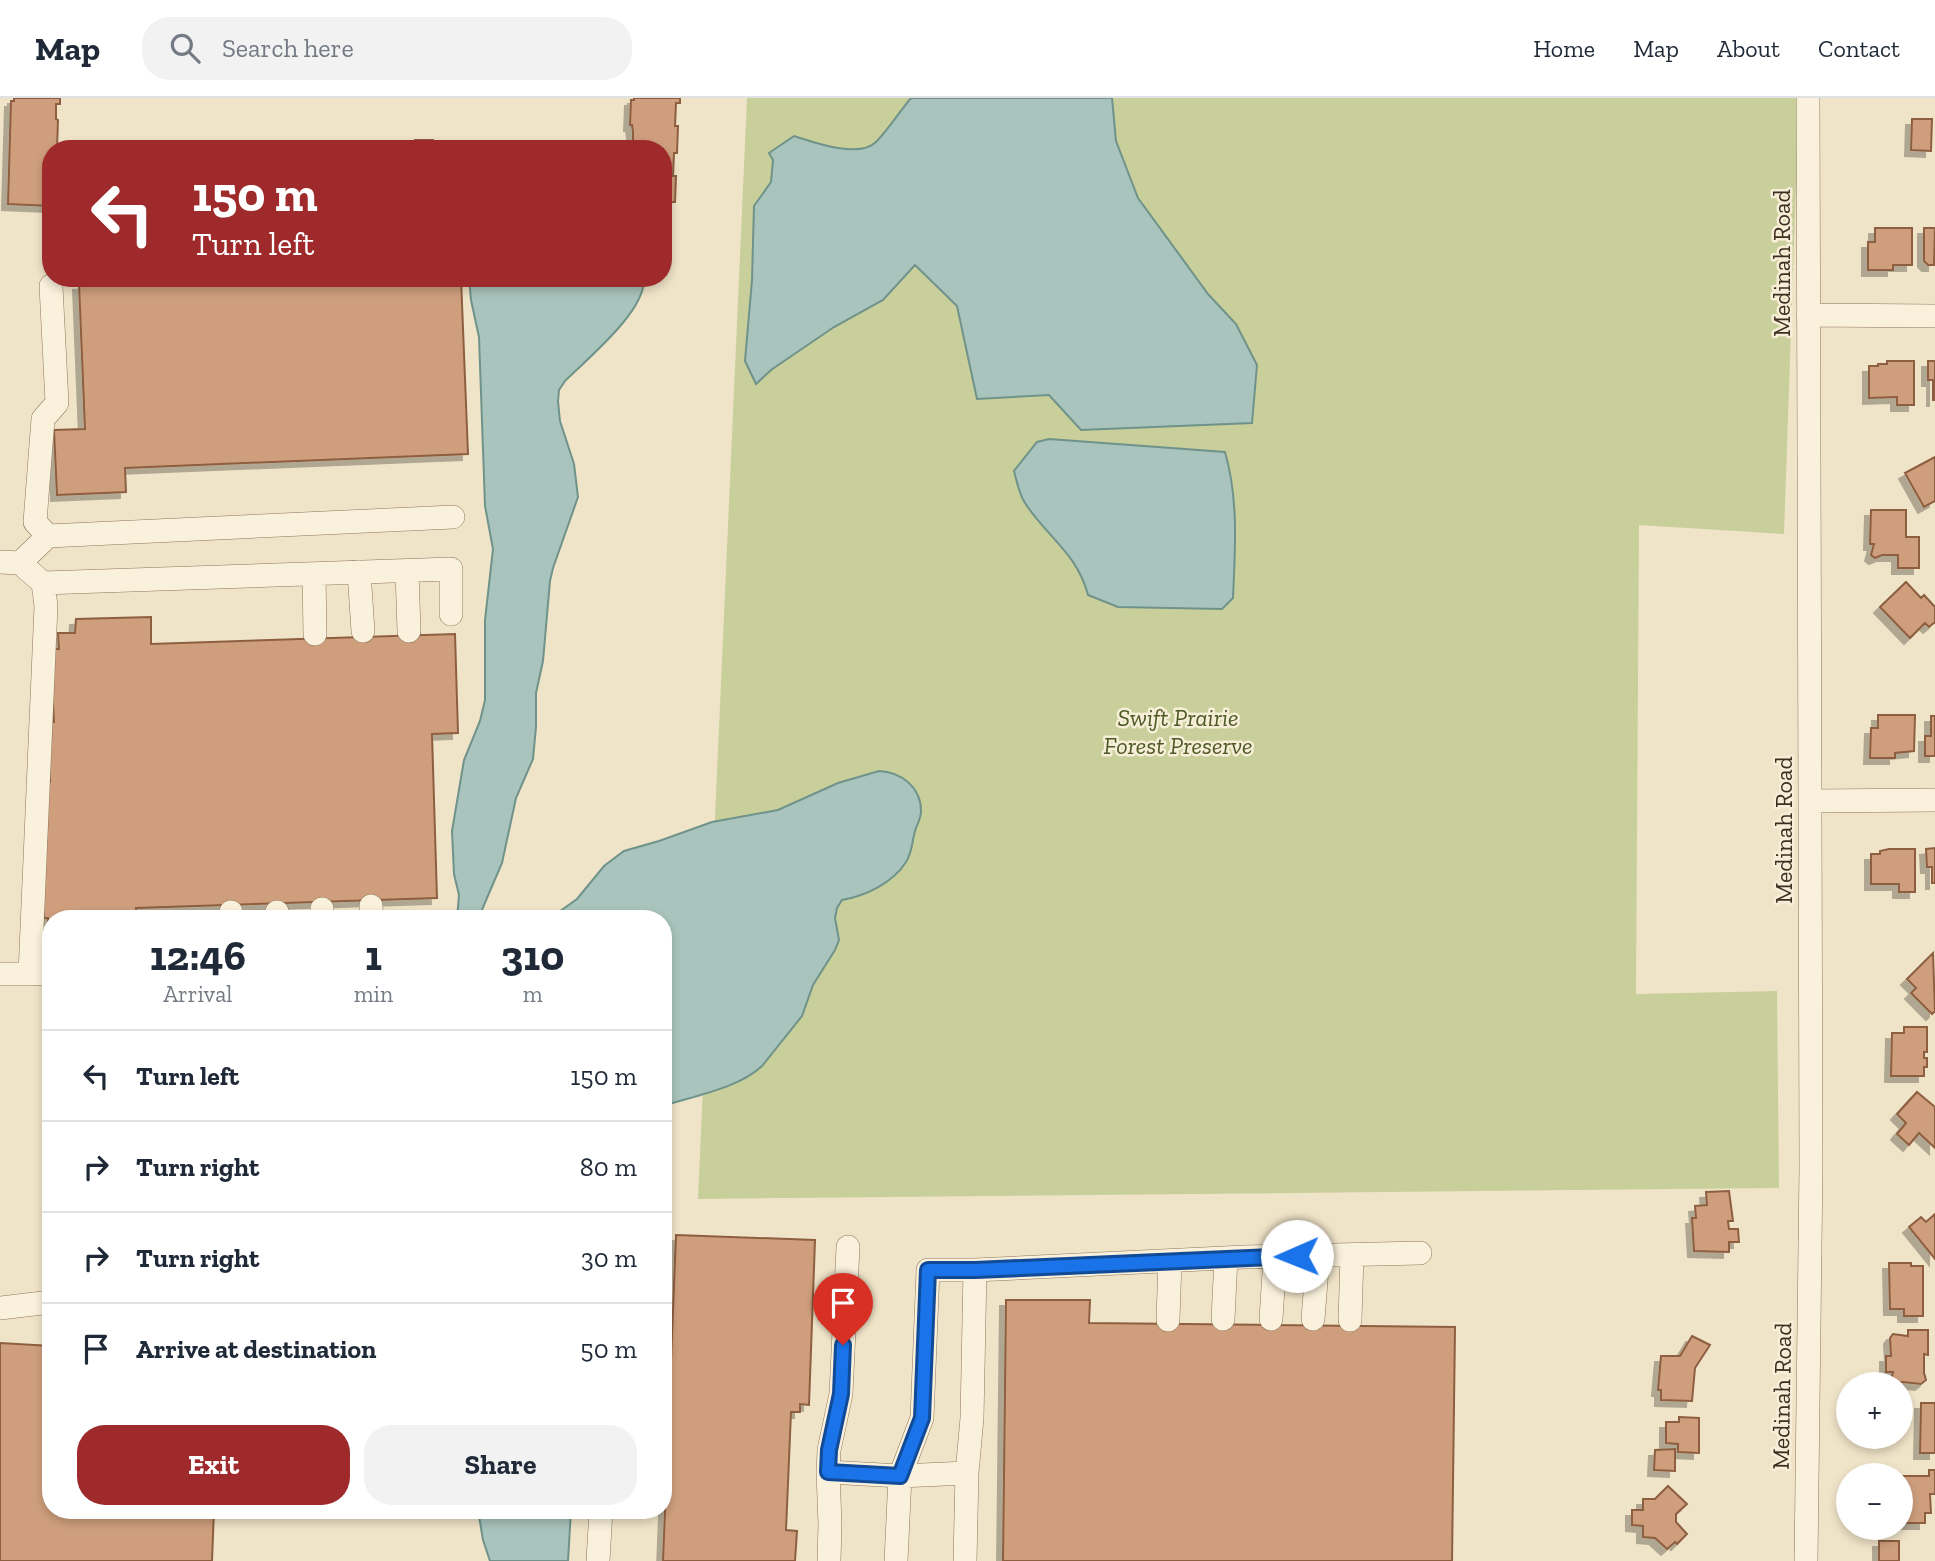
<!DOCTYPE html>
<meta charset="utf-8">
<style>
:root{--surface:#fff;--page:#f2f2f3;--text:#1f2937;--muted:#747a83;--line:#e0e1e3;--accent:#9e2a2b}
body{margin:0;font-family:"Zilla Slab",serif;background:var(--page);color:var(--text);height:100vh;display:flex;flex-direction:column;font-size:26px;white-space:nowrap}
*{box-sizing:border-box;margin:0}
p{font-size:23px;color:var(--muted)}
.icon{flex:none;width:38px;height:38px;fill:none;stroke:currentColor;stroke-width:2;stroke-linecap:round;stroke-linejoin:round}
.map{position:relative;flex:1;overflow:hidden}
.panel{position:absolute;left:42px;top:812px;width:630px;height:609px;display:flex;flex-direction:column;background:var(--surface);border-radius:28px;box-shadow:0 4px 10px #0003}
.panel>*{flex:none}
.banner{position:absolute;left:42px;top:42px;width:630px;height:147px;border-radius:28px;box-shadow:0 4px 10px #0003;background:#9e2a2b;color:#fff;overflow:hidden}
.tools{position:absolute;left:1836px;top:1274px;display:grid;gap:14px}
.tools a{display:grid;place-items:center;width:77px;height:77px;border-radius:50%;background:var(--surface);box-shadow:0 4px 10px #0003;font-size:35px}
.pin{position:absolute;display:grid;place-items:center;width:60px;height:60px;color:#fff;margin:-72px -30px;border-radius:50% 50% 50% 0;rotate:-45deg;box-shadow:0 0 7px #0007}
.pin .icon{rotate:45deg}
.me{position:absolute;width:77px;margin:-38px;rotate:269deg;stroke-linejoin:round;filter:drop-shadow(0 0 5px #0008)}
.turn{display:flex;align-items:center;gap:24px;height:147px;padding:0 35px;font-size:32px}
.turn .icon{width:91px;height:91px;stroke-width:2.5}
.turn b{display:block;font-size:49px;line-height:60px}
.eta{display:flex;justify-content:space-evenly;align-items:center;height:119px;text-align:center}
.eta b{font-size:42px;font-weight:800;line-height:49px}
.cta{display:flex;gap:14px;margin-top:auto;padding:14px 35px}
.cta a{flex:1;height:80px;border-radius:28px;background:var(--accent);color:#fff;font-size:28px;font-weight:800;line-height:80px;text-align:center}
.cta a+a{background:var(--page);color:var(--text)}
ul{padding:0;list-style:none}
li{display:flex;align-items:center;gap:21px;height:91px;padding:0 35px;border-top:2px solid var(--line)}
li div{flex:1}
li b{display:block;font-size:26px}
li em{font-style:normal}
header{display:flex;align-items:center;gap:42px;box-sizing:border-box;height:98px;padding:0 35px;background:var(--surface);border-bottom:2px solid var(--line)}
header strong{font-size:33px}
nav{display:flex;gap:38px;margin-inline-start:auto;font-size:24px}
.search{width:490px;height:63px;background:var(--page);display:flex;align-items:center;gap:18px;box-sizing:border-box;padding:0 24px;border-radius:28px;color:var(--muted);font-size:26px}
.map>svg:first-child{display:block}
</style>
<header>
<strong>Map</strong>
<div class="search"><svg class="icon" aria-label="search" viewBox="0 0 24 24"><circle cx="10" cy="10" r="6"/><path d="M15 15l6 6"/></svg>Search here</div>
<nav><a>Home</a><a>Map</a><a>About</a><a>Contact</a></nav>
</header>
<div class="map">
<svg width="1935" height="1463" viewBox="0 0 1935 1463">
<defs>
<filter id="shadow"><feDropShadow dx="-6" dy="6" stdDeviation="0" flood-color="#0004"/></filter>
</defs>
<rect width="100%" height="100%" fill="#f0e4c8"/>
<path fill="#c9cf9b" d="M747 0H1799L1784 436 1639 427 1636 896 1777 893 1779 1090 698 1101Z"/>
<path fill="#a9c4bc" stroke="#6f938a" stroke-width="2" d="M911 0H1112L1116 43 1138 100 1208 196 1236 226 1257 267 1252 325 1081 332 1049 297 977 301 957 208 915 167 883 202 834 229 771 272 756 286 745 263 752 182 754 108 771 84 773 62 769 55 794 38C813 44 859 61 876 44 889 31 899 14 911 0Z
M469 180H644C646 213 588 260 565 283L559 292 558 303 560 323 574 366 578 399 553 470 550 483 543 563 536 595V629L533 661 516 700 502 765 481 814V821H457L459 797 454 776 452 733 464 662 480 623 485 602V522L493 451 485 408 479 239 471 202Z
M1049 341 1225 354C1239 403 1235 451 1233 500L1222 511 1118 509 1088 497C1077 455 1047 439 1025 405 1019 396 1017 384 1014 373L1037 344Z
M879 673C901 674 921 689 921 713 921 721 917 726 915 733 912 744 912 755 906 764 893 785 865 798 842 802L837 810 835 820 839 842 835 852 813 887 802 918 762 968C739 990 694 998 663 1008V821H549L577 801 604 768 624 753 659 743 712 724 778 712 838 685Z
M478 1412H571L568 1463H490L483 1442Z"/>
<path fill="#cf9f7d" stroke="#8d5f41" stroke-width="2" filter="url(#shadow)" d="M14 0H60V6H56V21L58 22 57 51H51V108L8 106 11 3H14Z
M634 0H680V5H676L675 28H678L677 55H674L673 78H676L675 104H663V51H633V34L632 27H630L631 2H634Z
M1912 21H1932L1931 53 1911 52Z
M415 42H433V51H414Z
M1875 130H1912V167H1893V172H1868V144H1875Z
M1924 130H1935L1934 167H1928L1924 163Z
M215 180H461L468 356 125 370 126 394 57 397 54 332 85 331 79 186Z
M1887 263H1914V307H1897V299L1869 300V268H1878V266H1887Z
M1928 263H1935V302H1933V282H1928Z
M1935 359V403L1924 409 1905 375Z
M1871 412H1906V439H1919V470H1898V457H1882L1875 460 1871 457 1874 446H1870Z
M1906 484 1921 500 1924 497 1935 509V524L1929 529 1925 525 1910 540 1880 509Z
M151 519V546L455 536 458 635 432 636 437 800 136 810 137 821H51V824H48V820H44L41 745H47L44 684H50L48 624H54L50 550 59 551 58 535H75L76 521Z
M1878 617H1915L1914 653 1895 655V660H1870L1871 630H1878Z
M1931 618H1935V658H1925V638H1931Z
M1935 750V785H1932V769H1927L1926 751Z
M1889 751H1915V794H1899V786H1871V756H1880V753Z
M1933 855 1935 913 1932 916 1911 895 1916 890 1907 881Z
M1904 929H1927V954H1924V960H1927V969H1924V978H1891L1892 935H1904Z
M1917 994 1935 1009V1050L1919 1035 1909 1047 1897 1036 1906 1025 1897 1016Z
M1729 1093 1733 1123H1728L1729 1131H1738L1739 1144H1729V1154L1694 1153 1692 1120H1696L1695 1108 1707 1107 1706 1094Z
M1935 1116V1161L1909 1129 1921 1119 1926 1124Z
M676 1137 815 1142 809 1307 800 1306V1314H791L786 1432 797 1433 795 1463H663Z
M1889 1165H1911V1168H1923V1218H1904V1211H1890Z
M1006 1202H1090L1089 1225 1455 1229 1452 1463H1003Z
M1908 1232H1928V1257L1924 1256V1275L1926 1282 1921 1286 1903 1284 1896 1286 1891 1282 1893 1274H1886V1258H1891L1890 1240 1893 1236 1908 1238Z
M1692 1238 1710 1247 1695 1270 1692 1303 1661 1302V1292H1658L1661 1258H1680Z
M0 1245 51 1248V1412H214L212 1463H0Z
M1921 1305H1935V1355H1920Z
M1679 1319 1699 1320V1355L1678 1354V1346L1666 1345V1324H1679Z
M1675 1351V1373L1654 1372 1655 1352Z
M1929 1372H1935V1396H1930L1931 1415H1925V1425H1900L1901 1378H1929Z
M1668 1388 1687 1406 1676 1416V1424L1687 1436 1677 1446 1675 1444 1667 1451 1655 1440 1643 1439V1428L1632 1427V1412H1643V1401H1655Z
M1879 1443H1899V1463H1879Z"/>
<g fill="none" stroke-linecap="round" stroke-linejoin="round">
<g stroke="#8d765c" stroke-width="24">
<path id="minor" d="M1808 217 1935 218
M48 438 35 424 43 321 57 305 51 188
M0 464 20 465 43 485 451 471V516
M20 465 48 438 453 419
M407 472 409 533
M359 474 363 533
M314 476 315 536
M43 485 46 508 30 876 51 875
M1810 703 1935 702
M371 808 372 821
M322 811V821
M231 814 232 821
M277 814V821
M0 876H30
M975 1172 1244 1159 1420 1155
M0 1210 51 1204
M1223 1221 1226 1160
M1271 1221 1275 1159
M1313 1221 1318 1158
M1168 1222 1170 1163
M1350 1222 1352 1157
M828 1374 900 1378 967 1375 965 1463
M598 1463 601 1412
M829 1463 830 1426 828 1374 829 1352 841 1296 848 1149
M896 1463 900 1378 922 1320 928 1172H975L972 1320 967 1375
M1806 1463 1811 1069 1808 0"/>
</g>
<use href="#minor" stroke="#faf1dc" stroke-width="23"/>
</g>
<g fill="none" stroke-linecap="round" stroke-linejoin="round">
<g stroke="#114b97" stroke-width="18">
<path id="route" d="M843 1247 841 1296 829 1352 828 1374 900 1378 922 1320 928 1172H975L1297 1158"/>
</g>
<use href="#route" stroke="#1a73e8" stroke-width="12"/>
</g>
<g text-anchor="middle" stroke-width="5" stroke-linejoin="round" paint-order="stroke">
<g font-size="24" fill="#3d2e20" stroke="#f7eed8">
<text transform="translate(1782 165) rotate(-90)" y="8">Medinah Road</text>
<text transform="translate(1784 732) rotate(-90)" y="8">Medinah Road</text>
<text transform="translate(1782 1298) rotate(-89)" y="8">Medinah Road</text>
</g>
<g font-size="24" font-style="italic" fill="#4d5a26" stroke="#f7eed8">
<text x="1178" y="628">Swift Prairie<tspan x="1178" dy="28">Forest Preserve</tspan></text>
</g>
</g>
</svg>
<div class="tools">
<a>+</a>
<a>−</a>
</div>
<div class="pin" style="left:843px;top:1247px;background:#d93025"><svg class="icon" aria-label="arrive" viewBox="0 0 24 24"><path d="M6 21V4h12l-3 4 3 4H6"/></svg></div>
<svg class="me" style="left:1297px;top:1158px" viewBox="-20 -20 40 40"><circle r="19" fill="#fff"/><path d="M0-13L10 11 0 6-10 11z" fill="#1a73e8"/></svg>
<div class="banner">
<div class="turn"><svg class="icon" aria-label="left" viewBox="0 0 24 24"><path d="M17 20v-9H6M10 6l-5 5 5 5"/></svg><div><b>150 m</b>Turn left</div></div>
</div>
<section class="panel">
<div class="eta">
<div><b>12:46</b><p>Arrival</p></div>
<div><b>1</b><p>min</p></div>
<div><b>310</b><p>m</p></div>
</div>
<ul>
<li><svg class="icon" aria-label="left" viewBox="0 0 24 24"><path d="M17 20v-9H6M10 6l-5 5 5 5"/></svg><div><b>Turn left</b></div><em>150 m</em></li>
<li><svg class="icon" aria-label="right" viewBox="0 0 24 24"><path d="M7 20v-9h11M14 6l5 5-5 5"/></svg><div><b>Turn right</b></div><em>80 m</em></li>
<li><svg class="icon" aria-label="right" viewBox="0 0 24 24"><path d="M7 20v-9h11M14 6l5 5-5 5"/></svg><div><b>Turn right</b></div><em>30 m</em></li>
<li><svg class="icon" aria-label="arrive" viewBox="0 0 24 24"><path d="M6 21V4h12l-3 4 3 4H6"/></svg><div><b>Arrive at destination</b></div><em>50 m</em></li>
</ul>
<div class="cta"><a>Exit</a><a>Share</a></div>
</section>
</div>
